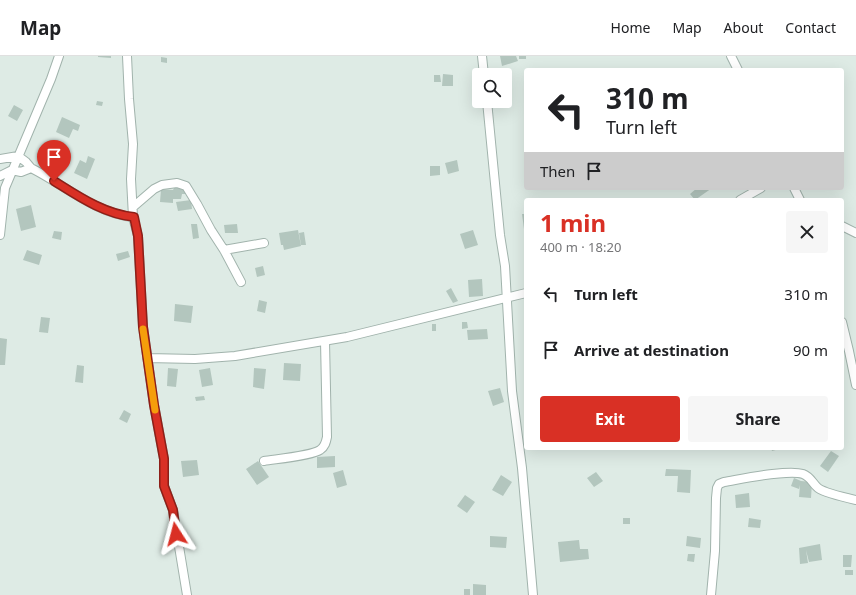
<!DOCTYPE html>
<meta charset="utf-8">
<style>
:root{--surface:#fff;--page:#f6f6f6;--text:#202124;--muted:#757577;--line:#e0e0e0;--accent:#d93025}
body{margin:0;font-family:"Noto Sans",sans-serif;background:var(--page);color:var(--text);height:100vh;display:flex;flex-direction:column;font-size:15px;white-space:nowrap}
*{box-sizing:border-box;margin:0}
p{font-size:13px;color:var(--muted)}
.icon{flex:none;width:22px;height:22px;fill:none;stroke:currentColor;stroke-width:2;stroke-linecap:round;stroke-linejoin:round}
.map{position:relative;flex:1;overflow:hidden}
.sheet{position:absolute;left:524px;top:142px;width:320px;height:252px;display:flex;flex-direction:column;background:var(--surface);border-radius:4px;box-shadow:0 4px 16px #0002}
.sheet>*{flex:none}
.banner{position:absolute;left:524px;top:12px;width:320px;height:122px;border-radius:4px;box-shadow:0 4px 16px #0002;background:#fff;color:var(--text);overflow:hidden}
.fabs{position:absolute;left:472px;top:12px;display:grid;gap:8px}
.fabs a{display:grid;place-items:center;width:40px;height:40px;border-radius:4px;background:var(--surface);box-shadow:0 4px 16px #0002;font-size:20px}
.pin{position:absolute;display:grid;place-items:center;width:34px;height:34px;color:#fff;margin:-41px -17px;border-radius:50% 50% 50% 0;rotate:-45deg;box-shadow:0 0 4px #0007}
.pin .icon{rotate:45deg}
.me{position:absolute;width:44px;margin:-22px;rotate:351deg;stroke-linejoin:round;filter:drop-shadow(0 0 3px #0008)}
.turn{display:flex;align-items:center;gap:14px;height:84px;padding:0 16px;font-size:18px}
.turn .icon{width:52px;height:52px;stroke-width:2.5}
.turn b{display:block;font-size:28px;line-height:34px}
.then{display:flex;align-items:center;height:38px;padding:0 16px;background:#0003;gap:8px;font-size:15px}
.round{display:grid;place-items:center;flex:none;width:42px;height:42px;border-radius:4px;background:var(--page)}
.summary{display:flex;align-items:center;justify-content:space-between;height:68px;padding:0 16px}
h1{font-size:24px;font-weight:700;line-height:30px;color:var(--accent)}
.action{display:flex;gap:8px;margin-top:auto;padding:8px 16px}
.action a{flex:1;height:46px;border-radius:4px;background:var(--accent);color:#fff;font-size:16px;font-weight:700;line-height:46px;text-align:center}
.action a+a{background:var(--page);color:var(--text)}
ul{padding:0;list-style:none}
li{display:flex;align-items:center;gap:12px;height:56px;padding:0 16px}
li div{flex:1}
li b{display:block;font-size:15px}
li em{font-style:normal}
header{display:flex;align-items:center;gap:24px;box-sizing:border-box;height:56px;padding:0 20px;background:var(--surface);border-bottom:1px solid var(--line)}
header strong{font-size:19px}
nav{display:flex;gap:22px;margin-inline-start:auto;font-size:14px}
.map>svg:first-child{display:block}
</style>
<header>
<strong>Map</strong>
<nav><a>Home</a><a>Map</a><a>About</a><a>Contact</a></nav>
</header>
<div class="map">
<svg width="856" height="539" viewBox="0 0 856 539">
<rect width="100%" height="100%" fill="#deebe5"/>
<path fill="#b3c6be" d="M98 0H111V2L98 1Z
M500 0H516L518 5 502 10Z
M519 0H526V3H519Z
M161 1 167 2V7L161 6Z
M443 18 453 19V30H442Z
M434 19H440L441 26H434Z
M97 45 103 46 102 50 96 49Z
M14 49 23 54 17 65 8 60Z
M62 61 80 69 78 75 73 73 69 82 56 76Z
M88 100 95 103 87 123 74 117 80 104 86 107Z
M457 104 459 115 448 118 445 107Z
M430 110H440V119L430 120Z
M174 132H190L189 138H182L181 143H173V147L160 146 161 133 173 134Z
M697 132H712L695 144 690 138Z
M191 144 192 153 178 155 176 146Z
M31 149 36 171 21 175 16 153Z
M522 158H526V173H524Z
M191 168H197L199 182 193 183Z
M237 168 238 177H225L224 169Z
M298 174 301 190 284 194 283 189H281L279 177Z
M473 174 478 189 465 193 460 178Z
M54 175 62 176 61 184 52 182Z
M304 176 306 189H301L299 177Z
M27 194 42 199 39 209 23 204Z
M128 195 130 201 118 205 116 198Z
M263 210 265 219 257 221 255 212Z
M482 223 483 240 469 241 468 224Z
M451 232 458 245 453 247 446 235Z
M259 244 267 246 265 257 257 255Z
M175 248 193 250 191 267 174 265Z
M41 261 50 262 48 277 39 276Z
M462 266H467L468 272 462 273Z
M432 268H436V275H432Z
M487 273 488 283 468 284 467 274Z
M0 282 7 283 5 309H0Z
M284 307 301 308 300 325 283 324Z
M77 309 84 310 83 327 75 326Z
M168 312 178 313 176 331 167 330Z
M210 312 213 329 202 331 199 314Z
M254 312 266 313 264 333 253 331Z
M500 332 504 346 493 350 488 335Z
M204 340 205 344 196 345 195 341Z
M124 354 131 358 127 367 119 363Z
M771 392H783L772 395Z
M831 395 839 400 828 416 820 410Z
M335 400V411L317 412V401Z
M197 404 199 419 183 421 181 405Z
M258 405 269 421 257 429 246 413Z
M666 413 691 414 690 437 677 436 678 420H665Z
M343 414 347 429 337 432 333 417Z
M596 416 603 425 594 431 587 422Z
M501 419 512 426 503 440 492 434Z
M794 422 801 425 812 426 811 442 799 441 800 429 799 433 791 430Z
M749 437 750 451 736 452 735 439Z
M465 439 475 446 467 457 457 450Z
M623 462H630V468H623Z
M749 462 761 464 760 472 748 471Z
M490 480 507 481 506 492 490 491Z
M687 480 701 482 700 492 686 490Z
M579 484 580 493H588L589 503 560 506 558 486Z
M820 488 822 504 809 506 806 494 808 507 800 508 799 492Z
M688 498H695L694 506 687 505Z
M843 499H852L851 511H843Z
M845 514H853V519H845Z
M473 528 486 529V539H473Z
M464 533H470V539H464Z"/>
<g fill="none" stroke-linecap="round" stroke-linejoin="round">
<g stroke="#a1b3ac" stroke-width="10">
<path id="minor" d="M127 0 129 43 133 88 131 123 133 161 138 180 143 271 154 349 164 403V430L173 454 187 539
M482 0 484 19
M731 0 738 14
M487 45 500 179 505 210 512 335 522 412 533 539
M0 103 18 100 26 106 31 112C65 129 95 157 133 161
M0 120 12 114 21 116 31 112
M794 132 800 144
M740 144 761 132
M133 151 154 133 162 129 177 127 186 130 197 148 211 174 224 194 241 226
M842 170 856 177
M0 179 5 132 51 23 59 0
M224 194 264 187
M842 266 849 295 856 329
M147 302 195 303 235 300 347 281 526 237
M264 405C276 403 311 400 320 394 325 391 326 386 327 381L325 285
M711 539 715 495 716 442 717 432 719 428 724 426C742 423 788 413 803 418 811 421 812 427 818 432 825 437 847 442 856 444"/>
</g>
<use href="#minor" stroke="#fff" stroke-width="8"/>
</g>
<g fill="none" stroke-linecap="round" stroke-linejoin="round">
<g stroke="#8d1f18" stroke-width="10">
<path id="route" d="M54 125C78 140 104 158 134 161L138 180 143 271 154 349 164 403V430L173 454 176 478"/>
</g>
<use href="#route" stroke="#d93025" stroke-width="7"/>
<path stroke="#f59e0b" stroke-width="7" d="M143 273 155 354"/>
</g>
</svg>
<div class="fabs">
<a><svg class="icon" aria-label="search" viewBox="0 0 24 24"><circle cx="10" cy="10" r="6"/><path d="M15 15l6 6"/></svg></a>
</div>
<div class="pin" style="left:54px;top:125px;background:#d93025"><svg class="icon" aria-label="arrive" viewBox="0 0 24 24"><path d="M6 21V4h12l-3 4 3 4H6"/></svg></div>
<svg class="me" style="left:176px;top:478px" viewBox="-20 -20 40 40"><path d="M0-17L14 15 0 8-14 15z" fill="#d93025" stroke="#fff" stroke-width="4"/></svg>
<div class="banner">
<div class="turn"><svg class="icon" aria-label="left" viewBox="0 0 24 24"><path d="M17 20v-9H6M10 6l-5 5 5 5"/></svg><div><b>310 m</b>Turn left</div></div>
<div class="then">Then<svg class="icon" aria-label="arrive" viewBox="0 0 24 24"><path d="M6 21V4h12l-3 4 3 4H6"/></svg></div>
</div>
<section class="sheet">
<div class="summary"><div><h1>1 min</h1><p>400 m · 18:20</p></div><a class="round"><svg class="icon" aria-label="close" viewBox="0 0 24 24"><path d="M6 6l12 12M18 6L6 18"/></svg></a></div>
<ul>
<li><svg class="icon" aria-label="left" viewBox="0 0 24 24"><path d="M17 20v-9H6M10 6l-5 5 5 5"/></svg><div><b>Turn left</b></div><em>310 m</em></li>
<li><svg class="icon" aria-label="arrive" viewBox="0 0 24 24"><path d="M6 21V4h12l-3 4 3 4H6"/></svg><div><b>Arrive at destination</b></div><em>90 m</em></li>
</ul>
<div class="action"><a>Exit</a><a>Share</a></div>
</section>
</div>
